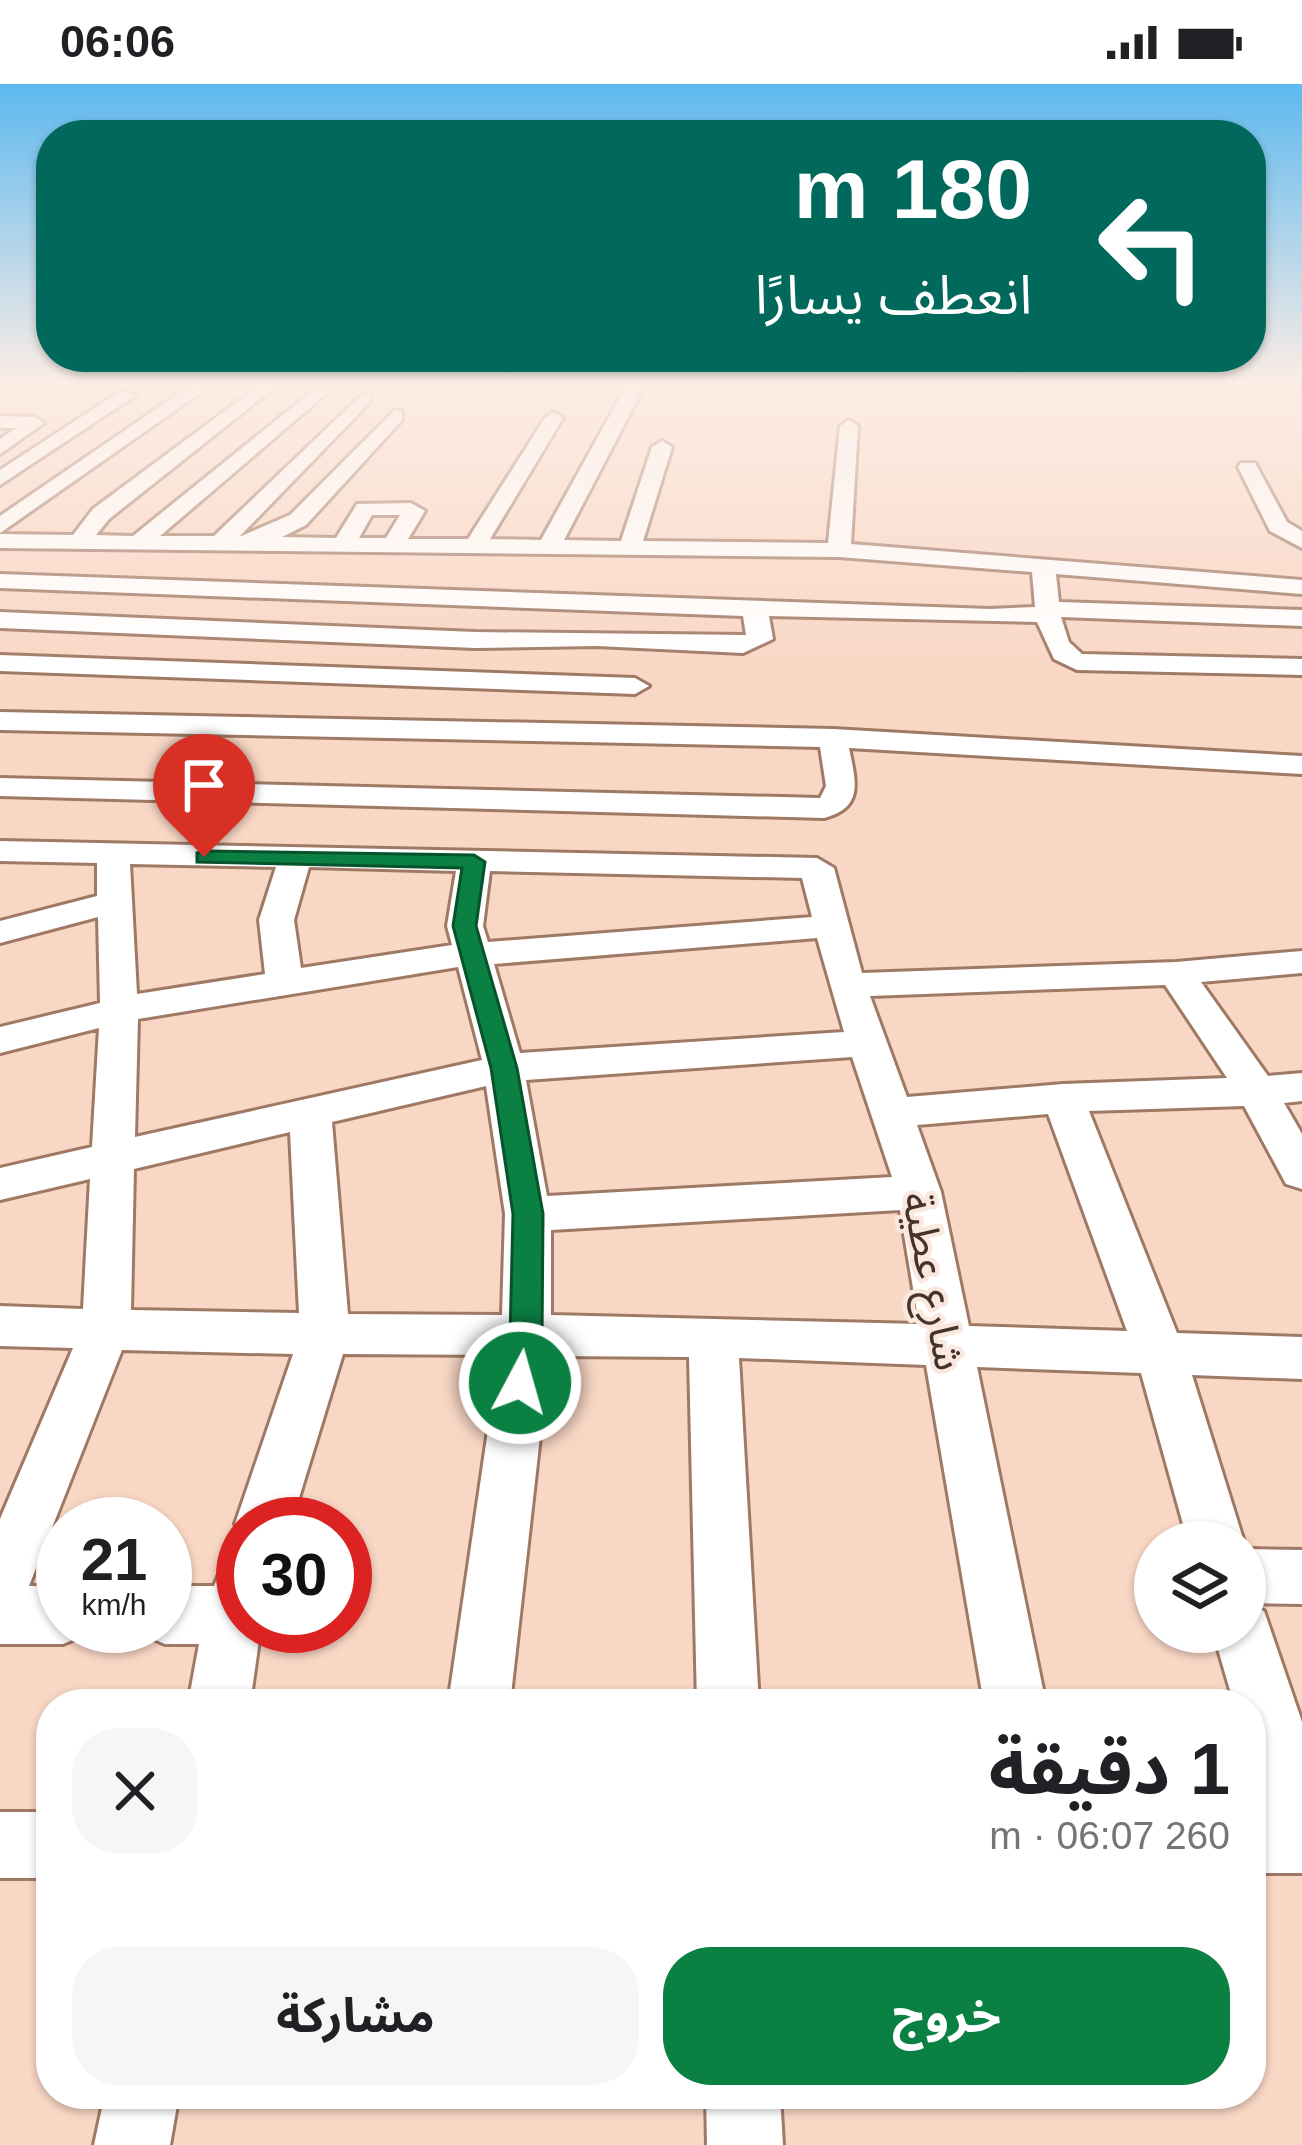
<!DOCTYPE html>
<html lang="ar">
<meta charset="utf-8">
<style>
:root{--surface:#fff;--page:#f6f6f6;--text:#202124;--muted:#757577;--accent:#0b8043}
body{margin:0;font-family:Arial,"Noto Sans Arabic",sans-serif;background:var(--page);color:var(--text);direction:rtl;height:100vh;display:flex;flex-direction:column;font-size:45px;white-space:nowrap}
*{box-sizing:border-box;margin:0}
p{font-size:39px;color:var(--muted)}
.icon{flex:none;width:66px;height:66px;fill:none;stroke:currentColor;stroke-width:2;stroke-linecap:round;stroke-linejoin:round}
.map{position:relative;flex:1;overflow:hidden;direction:ltr}
.side{position:absolute;left:36px;top:1605px;width:1230px;height:420px;display:flex;flex-direction:column;background:var(--surface);border-radius:48px;box-shadow:0 3px 9px #0004;direction:rtl}
.side>*{flex:none}
.banner{position:absolute;left:36px;top:36px;width:1230px;height:252px;border-radius:48px;box-shadow:0 3px 9px #0004;direction:rtl;background:#00695c;color:#fff;overflow:hidden}
.fabs{position:absolute;left:1134px;top:1437px;display:grid;gap:24px}
.fabs a{display:grid;place-items:center;width:132px;height:132px;border-radius:50%;background:var(--surface);box-shadow:0 3px 9px #0004;font-size:60px}
.speed{position:absolute;left:36px;top:1413px;display:flex;gap:24px;font-size:60px;font-weight:700;text-align:center}
.speed>*{display:grid;place-content:center;width:156px;height:156px;border-radius:50%;background:var(--surface);box-shadow:0 3px 9px #0004;line-height:1}
.speed small{font-size:30px;font-weight:400}
.speed .limit{border:18px solid #d22;background:#fff;color:#111}
.pin{position:absolute;display:grid;place-items:center;width:102px;height:102px;color:#fff;margin:-123px -51px;border-radius:50% 50% 50% 0;rotate:-45deg;box-shadow:0 0 12px #0007}
.pin .icon{rotate:45deg}
.me{position:absolute;width:132px;margin:-66px;rotate:6deg;stroke-linejoin:round;filter:drop-shadow(0 0 9px #0008)}
.turn{display:flex;align-items:center;gap:42px;height:252px;padding:0 36px;font-size:54px}
.turn .icon{width:156px;height:156px;stroke-width:2.5}
.turn b{display:block;font-size:84px;line-height:102px}
.round{display:grid;place-items:center;flex:none;width:126px;height:126px;border-radius:48px;background:var(--page)}
.overview{display:flex;align-items:center;justify-content:space-between;height:204px;padding:0 36px}
h1{font-size:72px;font-weight:700;line-height:90px}
.action{display:flex;gap:24px;margin-top:auto;padding:24px 36px}
.action a{flex:1;height:138px;border-radius:48px;background:var(--accent);color:#fff;font-size:48px;font-weight:700;line-height:138px;text-align:center}
.action a+a{background:var(--page);color:var(--text)}
.status{display:flex;justify-content:space-between;align-items:center;height:84px;padding:0 60px;background:var(--surface);direction:ltr}
.status svg{height:33px;fill:currentColor}
.map>svg:first-child{display:block}
</style>
<div class="status"><b>06:06</b><svg viewBox="0 0 49 12"><path d="M0 12V9h3v3zM5 12V6h3v6zM10 12V3h3v9zM15 12V0h3v12zM26 1h20v11H26zM47 4h2v5h-2z"/></svg></div>
<div class="map">
<svg width="1302" height="2061" viewBox="0 0 1302 2061">
<rect width="100%" height="100%" fill="#f9d7c5"/>
<g fill="none" stroke-linecap="round" stroke-linejoin="round">
<g stroke="#a07965" stroke-width="6">
<path id="minor" d="M197 297H217L0 449V432Z
M629 297H647L564 456 621 457 652 363 662 357 672 363 643 457 828 459 840 342 849 336 858 342 851 460 1302 496V510L1056 490 1059 518 1302 526V542L1061 533 1069 558 1082 570 1302 575V591L1077 586 1054 575 1037 538 769 532 773 555 743 569 597 562 475 564 0 544V528L475 548 746 551 743 532 0 504V490L990 525 1035 523 1032 488 839 473 0 464V450L73 451 93 425 264 298 273 303 270 307 109 435 96 451 133 452 320 301 326 302V310L160 452H214L364 309 370 310V318L239 453 290 431 395 326 402 328V336L306 441 282 453 336 454 357 420 411 419 425 427 408 455H468L545 334 554 328 563 334 490 455 541 456ZM372 431H400L386 454H359Z
M1292 297H1302V303Z
M121 307 136 311 0 401V386Z
M0 332 35 333 44 339 0 370V355L16 344H0Z
M1241 379H1255L1287 438 1302 447V464L1270 447 1238 383Z
M0 571 635 594 649 602 635 610 0 587Z
M0 628 833 645 1302 672V690L849 664C856 698 864 724 824 734L0 712V694L820 714 826 702 820 663 0 646Z
M0 757 817 774 834 784 862 889 1176 878 1302 867V889L1201 898 1268 992 1302 989V1017L1284 1019 1302 1050V1105L1286 1100 1244 1022 1089 1027 1177 1249 1302 1253V1295L1192 1291 1244 1458H1188L1141 1289 977 1283 1046 1620H984L926 1281 739 1274 759 1620H697L689 1273 549 1272 510 1620H448L499 1271 343 1270 291 1440H243V1458L235 1440 293 1270 122 1266 29 1502H63V1542H88L84 1551 63 1560H0V1435L73 1264 0 1262V1222L83 1225 90 1095 0 1116V1084L92 1063 99 944 0 969V943L100 919 98 833 0 859V837L97 812V779L0 777ZM130 780 276 783 259 836 265 890 137 910ZM309 783 456 787 447 842 452 861 301 884 294 836ZM490 787 802 794 812 833 488 858 483 842ZM817 854 844 948 520 969 494 880ZM458 883 482 976 135 1053 138 935ZM1165 901 1227 994 1063 1000 907 1013 870 912ZM852 973 892 1093 547 1112 526 996ZM486 1002 505 1130 502 1231 348 1230 332 1038ZM1048 1030 1127 1247 969 1242 941 1108 917 1041ZM290 1048 299 1229 131 1226 134 1085ZM900 1126 919 1240 551 1231V1146Z
M1245 1465 1302 1466V1520L1245 1519Z
M243 1473V1542H261L250 1620H188L199 1560H165L144 1551 140 1542H165V1502H214L223 1481Z
M1245 1520 1264 1527 1302 1638V1789H1251V1723H1264L1251 1677V1620H1234L1213 1548H1245Z
M0 1728H51V1794H0Z
M105 2010H179L170 2061H94Z
M706 2010H780L783 2061H707Z"/>
</g>
<use href="#minor" fill="#fff" fill-rule="evenodd"/>
</g>
<linearGradient id="sky" x2="0" y2="1"><stop stop-color="#5db9ee"/><stop offset="0.51" stop-color="#fcede5"/><stop offset="1" stop-color="#fcede5" stop-opacity="0"/></linearGradient>
<rect width="1302" height="585" fill="url(#sky)"/>
<path fill="#0b8043" stroke="#07532c" stroke-width="3" d="M204 767 474 771 485 778 476 842 517 984 543 1130 542 1253 532 1309 520 1313 508 1309 504 1299 510 1253 513 1130 491 984 453 842 462 784 197 778V769Z"/>
<g text-anchor="middle" stroke-width="9" stroke-linejoin="round" paint-order="stroke">
<g font-size="42" fill="#44332b" stroke="#fae8df">
<text transform="translate(934 1197) rotate(79)" y="15">شارع عطية</text>
</g>
</g>
</svg>
<div class="fabs">
<a><svg class="icon" aria-label="layers" viewBox="0 0 24 24"><path d="M12 4l9 5-9 5-9-5zM3 14l9 5 9-5"/></svg></a>
</div>
<div class="speed"><div>21<small>km/h</small></div><div class="limit">30</div></div>
<div class="pin" style="left:204px;top:773px;background:#d93025"><svg class="icon" aria-label="arrive" viewBox="0 0 24 24"><path d="M6 21V4h12l-3 4 3 4H6"/></svg></div>
<svg class="me" style="left:520px;top:1299px" viewBox="-20 -20 40 40"><circle r="17" fill="#0b8043" stroke="#fff" stroke-width="3"/><path d="M0-11L8 9 0 5-8 9z" fill="#fff"/></svg>
<div class="banner">
<div class="turn"><svg class="icon" aria-label="left" viewBox="0 0 24 24"><path d="M17 20v-9H6M10 6l-5 5 5 5"/></svg><div><b>180 m</b>انعطف يسارًا</div></div>
</div>
<section class="side">
<div class="overview"><div><h1>1 دقيقة</h1><p>260 m · 06:07</p></div><a class="round"><svg class="icon" aria-label="close" viewBox="0 0 24 24"><path d="M6 6l12 12M18 6L6 18"/></svg></a></div>
<div class="action"><a>خروج</a><a>مشاركة</a></div>
</section>
</div>
